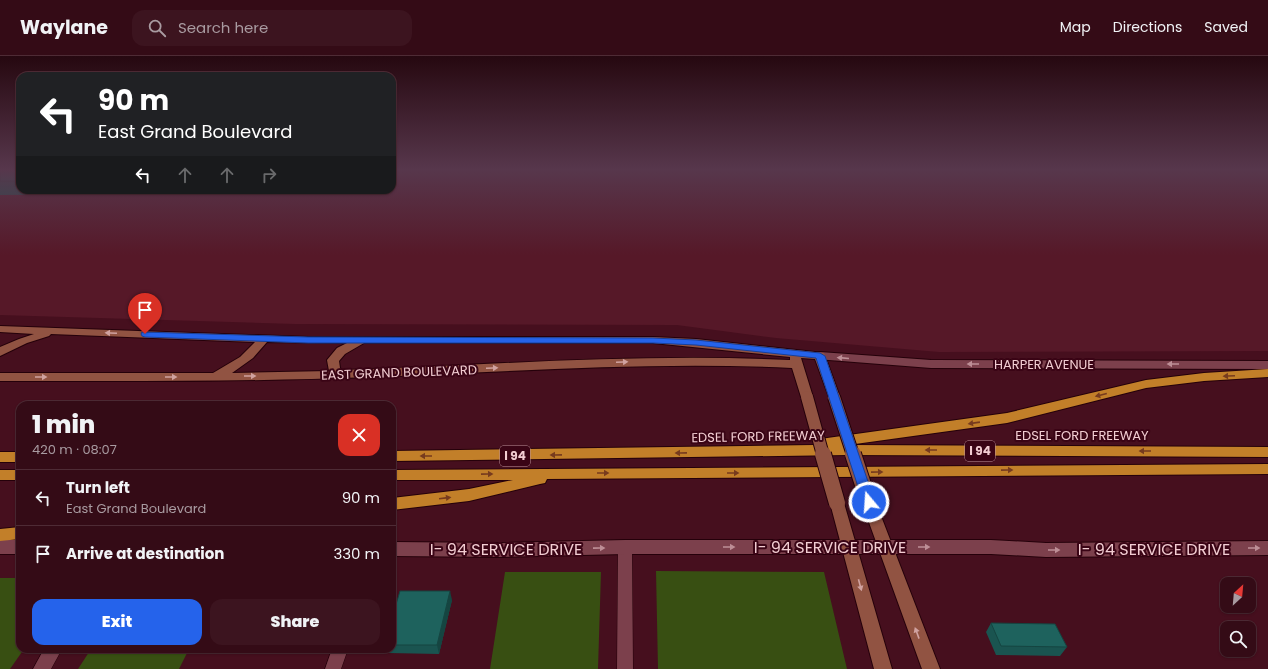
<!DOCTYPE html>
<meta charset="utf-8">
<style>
:root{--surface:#340b16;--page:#3c141f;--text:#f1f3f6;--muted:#a99ba1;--line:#4e2b35;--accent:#2563eb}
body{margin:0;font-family:Poppins,sans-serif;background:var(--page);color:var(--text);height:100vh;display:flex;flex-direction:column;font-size:15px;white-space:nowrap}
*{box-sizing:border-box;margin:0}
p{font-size:13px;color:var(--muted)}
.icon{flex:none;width:22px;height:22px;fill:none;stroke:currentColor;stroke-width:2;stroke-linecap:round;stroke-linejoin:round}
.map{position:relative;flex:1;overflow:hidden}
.drawer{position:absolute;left:16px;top:345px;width:380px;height:252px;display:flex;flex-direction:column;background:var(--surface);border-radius:12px;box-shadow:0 1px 3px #0004,0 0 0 1px var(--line)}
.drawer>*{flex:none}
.banner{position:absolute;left:16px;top:16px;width:380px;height:122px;border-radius:12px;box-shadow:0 1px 3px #0004,0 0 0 1px var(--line);background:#202124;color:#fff;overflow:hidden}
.needle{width:26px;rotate:26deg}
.controls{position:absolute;left:1220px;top:521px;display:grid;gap:8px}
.controls a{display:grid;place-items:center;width:36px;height:36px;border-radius:8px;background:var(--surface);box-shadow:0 1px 3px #0004,0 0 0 1px var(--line);font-size:20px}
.pin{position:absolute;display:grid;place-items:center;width:34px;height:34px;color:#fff;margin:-41px -17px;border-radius:50% 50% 50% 0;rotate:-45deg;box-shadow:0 0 4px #0007}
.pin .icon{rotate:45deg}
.me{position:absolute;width:44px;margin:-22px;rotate:342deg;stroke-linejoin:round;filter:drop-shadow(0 0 3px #0008)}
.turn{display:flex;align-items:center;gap:14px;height:84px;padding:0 16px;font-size:18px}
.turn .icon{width:52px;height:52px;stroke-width:2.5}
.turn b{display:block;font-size:28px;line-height:34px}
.lanes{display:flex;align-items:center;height:38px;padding:0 16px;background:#0003;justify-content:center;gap:20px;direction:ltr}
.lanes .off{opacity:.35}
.round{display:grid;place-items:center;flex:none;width:42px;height:42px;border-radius:12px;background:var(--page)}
.summary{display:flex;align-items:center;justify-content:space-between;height:68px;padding:0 16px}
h1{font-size:24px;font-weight:800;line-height:30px}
.cta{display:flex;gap:8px;margin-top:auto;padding:8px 16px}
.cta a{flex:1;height:46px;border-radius:12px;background:var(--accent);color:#fff;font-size:16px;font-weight:800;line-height:46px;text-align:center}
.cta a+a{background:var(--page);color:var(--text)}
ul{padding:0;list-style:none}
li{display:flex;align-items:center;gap:12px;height:56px;padding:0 16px;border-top:1px solid var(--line)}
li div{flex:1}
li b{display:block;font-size:15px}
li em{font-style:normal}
header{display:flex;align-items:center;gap:24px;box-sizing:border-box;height:56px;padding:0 20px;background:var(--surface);border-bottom:1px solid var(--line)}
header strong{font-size:19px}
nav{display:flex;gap:22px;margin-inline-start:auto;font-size:14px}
.search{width:280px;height:36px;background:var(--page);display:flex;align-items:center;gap:10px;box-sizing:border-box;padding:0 14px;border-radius:12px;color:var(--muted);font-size:15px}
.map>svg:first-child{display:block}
</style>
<header>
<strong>Waylane</strong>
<div class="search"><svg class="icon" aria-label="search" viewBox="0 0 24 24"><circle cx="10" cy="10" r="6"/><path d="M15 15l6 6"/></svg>Search here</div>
<nav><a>Map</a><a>Directions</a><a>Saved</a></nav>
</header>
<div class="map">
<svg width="1268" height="613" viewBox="0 0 1268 613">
<rect width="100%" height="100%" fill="#460f1e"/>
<path fill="#561828" d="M0 113 20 134H392V113H1268V295L939 296 776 282 677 269 295 268 0 259Z"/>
<path fill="#384f12" d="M656 515 824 516 847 613H658Z
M505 516H601L598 613H490Z
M0 522H20V593H24L10 613H0Z
M91 593H189L179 613H78Z"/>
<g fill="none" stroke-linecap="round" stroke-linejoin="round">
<g stroke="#25000a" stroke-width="1">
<path id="minor" d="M625 485 630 487 632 491 633 613H617L618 491 620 487Z
M44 593H62L51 613H33Z
M332 593H348L341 613H325Z"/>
</g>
<g stroke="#25000a" stroke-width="2">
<path id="tertiary" d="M820 296 931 304 1268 305V313L931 312 816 303 814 300 816 297Z
M0 484H20V498H0Z
M625 484H991L1046 487 1268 485V499L1046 501 991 498H625L501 501 392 500V486L501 487Z"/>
</g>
<g stroke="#25000a" stroke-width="2">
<path id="secondary" d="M0 270 308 281H653L696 283 824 297 840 341 838 344 834 345 830 344 815 303 801 302 813 341 811 344 807 345 803 344 801 341 792 312C651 305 511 316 370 321 247 326 123 325 0 325V317H213L240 301 255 286 51 278 49 280 27 287 0 300V291L19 283 34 278 0 276ZM267 286 347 287 337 292 327 304 329 315 232 317 253 302ZM364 287H653L790 301V304C640 297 492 309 342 314L340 312 339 305 345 298Z
M837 441 842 443 844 447 892 613H874L830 447 832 443Z
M869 441 874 443 876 447 940 613H922L862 447 864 443Z"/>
</g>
<g stroke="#25000a" stroke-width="2">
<path id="motorway" d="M1268 313V321L1204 325 1146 332 1007 367 848 389 1268 391V401L848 399 392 405V395L814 389 815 385 820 383 1007 357 1146 324 1204 317Z
M0 396H20V406H0Z
M1268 408V418L547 423 545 427 540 428 469 445 392 454V442L469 433 513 424H392V414Z
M0 414H20V424H0Z
M20 471V483L0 485V473Z"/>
</g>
<use href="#minor" fill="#7c404c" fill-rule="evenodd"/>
<use href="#tertiary" fill="#7c404c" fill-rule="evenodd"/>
<use href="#secondary" fill="#915342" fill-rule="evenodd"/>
<use href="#motorway" fill="#c27f29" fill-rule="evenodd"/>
<g stroke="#25000a" stroke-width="14" stroke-linecap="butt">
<path id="secondary-bridge-far1" d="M807 341 823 399
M834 341 853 399"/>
</g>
<g stroke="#25000a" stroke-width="18" stroke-linecap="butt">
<path id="secondary-bridge" d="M823 398 837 447
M853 398 869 447"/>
</g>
<use href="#secondary-bridge-far1" stroke="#915342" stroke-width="12"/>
<use href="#secondary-bridge" stroke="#915342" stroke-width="16"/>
</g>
<path fill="#1a5450" d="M0 113H20V134H113L108 138 0 139Z
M452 544 439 598 388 597 386 593H392V562Z
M991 567 1067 591 1060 600 996 599 986 576Z"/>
<path fill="#154541" d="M105 134H113L108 138Z
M450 535 452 544 439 598 437 589Z"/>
<path fill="#1e625d" stroke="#154541" d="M0 113H20V125H0Z
M400 535H450L437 589H392V562Z
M991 567 1055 568 1067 591 1001 590Z"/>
<defs><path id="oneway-solid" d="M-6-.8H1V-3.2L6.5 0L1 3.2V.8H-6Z"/></defs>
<g fill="#d0a2a0">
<use href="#oneway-solid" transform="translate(111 277) rotate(-178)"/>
<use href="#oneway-solid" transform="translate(622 306) rotate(-3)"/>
<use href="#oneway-solid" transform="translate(492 312) rotate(-2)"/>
<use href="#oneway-solid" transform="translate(250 320)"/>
<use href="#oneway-solid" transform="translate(41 321)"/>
<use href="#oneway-solid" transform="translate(171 321)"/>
<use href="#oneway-solid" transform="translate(860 529) rotate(75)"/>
<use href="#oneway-solid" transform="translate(917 577) rotate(-110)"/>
</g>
<g fill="#bd8e96">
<use href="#oneway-solid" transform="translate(843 302) rotate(-175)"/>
<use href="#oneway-solid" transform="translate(973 308) rotate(-180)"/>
<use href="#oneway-solid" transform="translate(1173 308) rotate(-180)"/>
<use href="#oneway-solid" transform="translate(729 491)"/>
<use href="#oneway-solid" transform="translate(924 491)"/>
<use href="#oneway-solid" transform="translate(599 492) rotate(-1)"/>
<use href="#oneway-solid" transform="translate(1254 492)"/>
<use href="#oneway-solid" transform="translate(1054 494)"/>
</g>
<g fill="#773b1e">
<use href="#oneway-solid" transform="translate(1229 320) rotate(177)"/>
<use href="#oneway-solid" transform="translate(1101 339) rotate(166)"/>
<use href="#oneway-solid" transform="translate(974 367) rotate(172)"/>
<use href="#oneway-solid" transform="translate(931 394) rotate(-180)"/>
<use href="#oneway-solid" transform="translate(1145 395) rotate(-180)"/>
<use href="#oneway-solid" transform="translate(681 397) rotate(179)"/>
<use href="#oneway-solid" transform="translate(556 399) rotate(179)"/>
<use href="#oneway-solid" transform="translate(426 400) rotate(180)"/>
<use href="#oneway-solid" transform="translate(1007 414) rotate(-1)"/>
<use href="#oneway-solid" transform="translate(877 416) rotate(-1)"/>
<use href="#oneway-solid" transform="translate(603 417)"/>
<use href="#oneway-solid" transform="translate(733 417)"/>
<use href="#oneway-solid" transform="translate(487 418) rotate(-1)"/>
<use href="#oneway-solid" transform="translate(445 442) rotate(-7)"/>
</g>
<linearGradient id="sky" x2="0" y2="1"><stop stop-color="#260810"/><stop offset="0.57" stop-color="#57374c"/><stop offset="1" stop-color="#57374c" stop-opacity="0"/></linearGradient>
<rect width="1268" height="199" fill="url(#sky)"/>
<path fill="#2563eb" stroke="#184099" d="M142 276 308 281 653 282 696 284 820 297 825 300 875 446 873 450 869 451 865 450 863 446 816 302 696 289 653 287H308L145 281 142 280 141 278Z"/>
<g text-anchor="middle" stroke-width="4" stroke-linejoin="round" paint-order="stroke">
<g fill="#3a0415" stroke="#bb9199" stroke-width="1">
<rect x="965" y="385" width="30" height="20" rx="3"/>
<rect x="500" y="390" width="30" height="20" rx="3"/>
</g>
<g font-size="12" font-weight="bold" fill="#f2cdd2">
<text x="980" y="399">I 94</text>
<text x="515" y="404">I 94</text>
</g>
<g font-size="13" fill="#f2cdd2" stroke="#3a0415">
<text x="1044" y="313">HARPER AVENUE</text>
<text transform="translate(399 316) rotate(-2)" y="5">EAST GRAND BOULEVARD</text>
<text x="1082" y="384">EDSEL FORD FREEWAY</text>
<text transform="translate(758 380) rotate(-1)" y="5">EDSEL FORD FREEWAY</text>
</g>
<g font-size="16" fill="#f2cdd2" stroke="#3a0415">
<text x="830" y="497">I- 94 SERVICE DRIVE</text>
<text x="506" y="499">I- 94 SERVICE DRIVE</text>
<text x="1154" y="499">I- 94 SERVICE DRIVE</text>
</g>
</g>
</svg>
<div class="controls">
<a><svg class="needle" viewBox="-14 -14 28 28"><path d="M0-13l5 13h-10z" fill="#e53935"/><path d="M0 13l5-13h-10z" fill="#a99ba1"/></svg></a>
<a><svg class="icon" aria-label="search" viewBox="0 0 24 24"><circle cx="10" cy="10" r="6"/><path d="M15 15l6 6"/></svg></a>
</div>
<div class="pin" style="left:145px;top:278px;background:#d93025"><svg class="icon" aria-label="arrive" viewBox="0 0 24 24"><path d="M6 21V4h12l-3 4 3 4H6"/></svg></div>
<svg class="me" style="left:869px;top:446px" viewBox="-20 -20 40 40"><circle r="17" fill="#2563eb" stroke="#fff" stroke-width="3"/><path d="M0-11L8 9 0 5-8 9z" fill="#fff"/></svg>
<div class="banner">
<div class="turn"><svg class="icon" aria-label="left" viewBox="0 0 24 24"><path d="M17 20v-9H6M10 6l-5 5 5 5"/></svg><div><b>90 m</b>East Grand Boulevard</div></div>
<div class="lanes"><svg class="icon" aria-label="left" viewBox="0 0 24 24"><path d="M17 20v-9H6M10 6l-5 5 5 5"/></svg><svg class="icon off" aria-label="ahead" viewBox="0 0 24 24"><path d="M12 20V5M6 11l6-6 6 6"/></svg><svg class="icon off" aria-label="ahead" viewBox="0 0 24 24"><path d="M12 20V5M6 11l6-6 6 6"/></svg><svg class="icon off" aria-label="right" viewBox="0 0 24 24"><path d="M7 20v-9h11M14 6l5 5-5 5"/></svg></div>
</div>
<section class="drawer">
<div class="summary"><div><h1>1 min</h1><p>420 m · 08:07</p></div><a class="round" style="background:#d93025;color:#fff"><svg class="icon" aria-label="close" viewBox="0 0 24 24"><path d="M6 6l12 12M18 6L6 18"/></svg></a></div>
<ul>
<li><svg class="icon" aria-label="left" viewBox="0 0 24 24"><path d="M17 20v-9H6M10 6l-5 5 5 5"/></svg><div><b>Turn left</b><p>East Grand Boulevard</p></div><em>90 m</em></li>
<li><svg class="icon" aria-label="arrive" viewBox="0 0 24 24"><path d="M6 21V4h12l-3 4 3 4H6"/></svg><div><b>Arrive at destination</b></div><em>330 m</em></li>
</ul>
<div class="cta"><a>Exit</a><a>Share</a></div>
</section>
</div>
